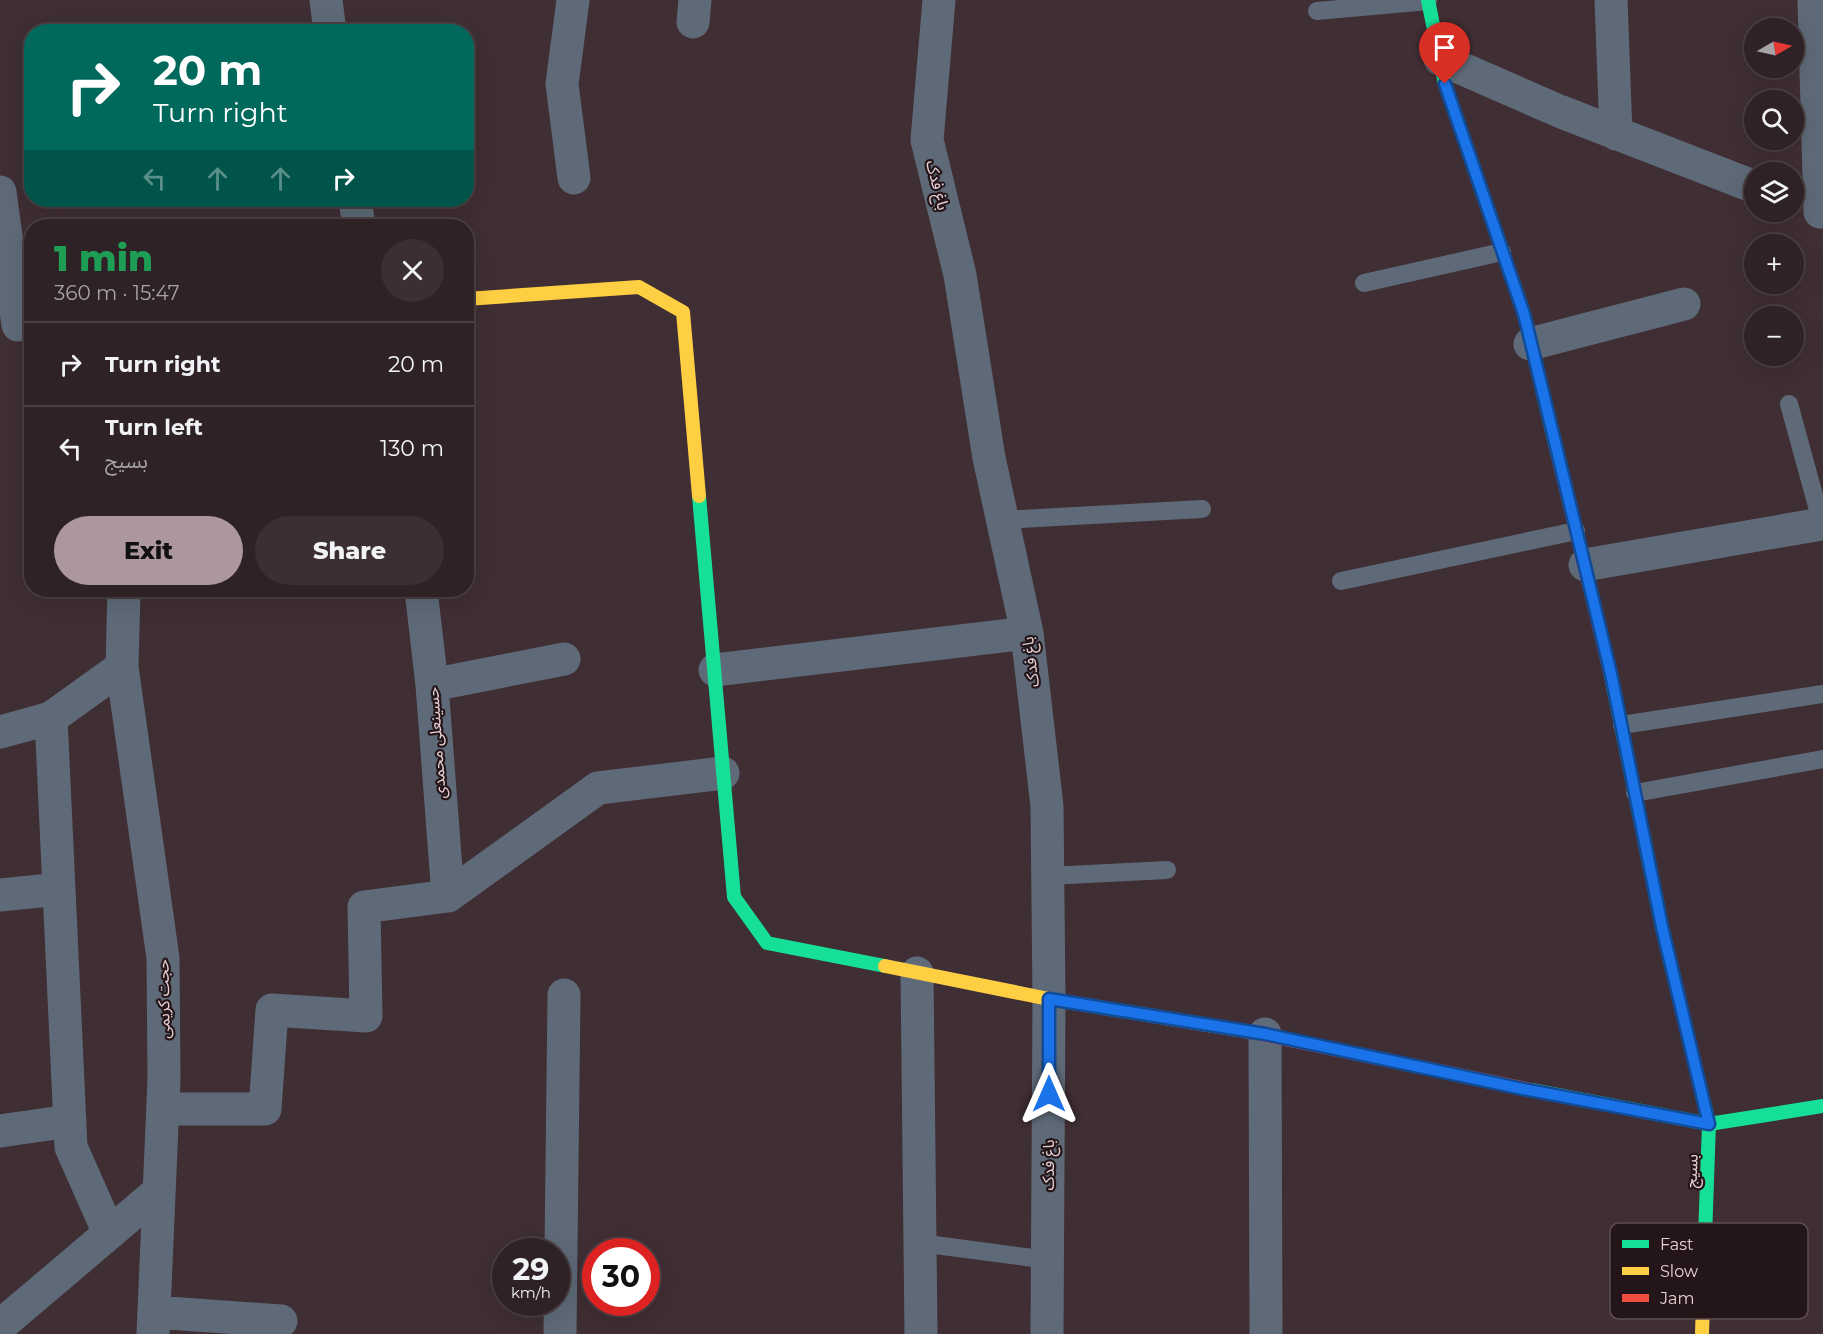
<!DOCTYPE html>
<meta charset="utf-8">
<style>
:root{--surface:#2f2226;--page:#3b2f32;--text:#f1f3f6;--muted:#a7a4a7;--line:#4a3f43;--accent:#ac979c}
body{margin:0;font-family:Montserrat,"Noto Sans Arabic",sans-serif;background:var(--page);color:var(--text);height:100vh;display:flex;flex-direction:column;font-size:22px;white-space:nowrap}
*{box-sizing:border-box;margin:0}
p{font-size:20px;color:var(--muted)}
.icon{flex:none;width:33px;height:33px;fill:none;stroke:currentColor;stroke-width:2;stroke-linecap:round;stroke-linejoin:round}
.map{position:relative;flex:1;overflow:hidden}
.panel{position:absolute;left:24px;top:219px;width:450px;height:378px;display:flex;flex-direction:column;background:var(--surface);border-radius:24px;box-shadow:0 6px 24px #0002,0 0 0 2px var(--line)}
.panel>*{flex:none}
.guide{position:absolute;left:24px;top:24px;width:450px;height:183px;border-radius:24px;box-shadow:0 6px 24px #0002,0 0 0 2px var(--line);background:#00695c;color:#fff;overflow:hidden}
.needle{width:39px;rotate:81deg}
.controls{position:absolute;left:1744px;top:18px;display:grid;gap:12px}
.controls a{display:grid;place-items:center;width:60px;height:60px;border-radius:50%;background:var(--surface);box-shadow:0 6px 24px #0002,0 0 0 2px var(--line);font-size:30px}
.speed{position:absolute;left:492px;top:1238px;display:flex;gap:12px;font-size:30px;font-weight:700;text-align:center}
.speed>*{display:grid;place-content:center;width:78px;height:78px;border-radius:50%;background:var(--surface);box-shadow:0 6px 24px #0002,0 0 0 2px var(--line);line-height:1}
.speed small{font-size:15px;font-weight:400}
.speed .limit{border:9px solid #d22;background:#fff;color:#111}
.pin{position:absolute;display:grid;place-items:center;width:51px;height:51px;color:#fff;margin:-62px -26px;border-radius:50% 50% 50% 0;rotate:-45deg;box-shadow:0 0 6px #0007}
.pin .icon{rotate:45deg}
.me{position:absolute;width:66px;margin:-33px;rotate:0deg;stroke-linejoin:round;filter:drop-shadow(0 0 4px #0008)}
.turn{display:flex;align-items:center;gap:21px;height:126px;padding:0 30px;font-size:27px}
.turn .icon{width:78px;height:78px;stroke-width:2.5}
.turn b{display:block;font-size:42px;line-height:51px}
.lanes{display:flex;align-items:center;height:57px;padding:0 30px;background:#0003;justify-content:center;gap:30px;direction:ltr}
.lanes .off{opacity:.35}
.round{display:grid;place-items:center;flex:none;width:63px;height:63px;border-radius:32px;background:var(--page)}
.summary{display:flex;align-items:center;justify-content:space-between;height:102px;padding:0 30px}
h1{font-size:36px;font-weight:800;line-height:45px;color:#1e9e55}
.action{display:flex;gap:12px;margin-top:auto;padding:12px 30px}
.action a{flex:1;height:69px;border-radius:36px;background:var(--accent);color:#111;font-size:24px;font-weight:800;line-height:69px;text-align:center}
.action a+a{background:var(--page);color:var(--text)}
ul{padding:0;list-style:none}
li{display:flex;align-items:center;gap:18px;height:84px;padding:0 30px;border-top:2px solid var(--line)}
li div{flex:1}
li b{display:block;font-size:22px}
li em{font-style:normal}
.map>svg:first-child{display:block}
</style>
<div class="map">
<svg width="1823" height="1334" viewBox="0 0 1823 1334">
<rect width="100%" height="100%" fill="#3f2e33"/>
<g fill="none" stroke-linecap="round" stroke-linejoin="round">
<path stroke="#5e6a78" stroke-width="18" d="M1317 11 1428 1
M1364 283 1502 252
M1789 404 1823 528
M1003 520 1202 509
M1341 581 1576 531
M1622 725 1823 694
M1635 793 1823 759
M1048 876 1167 870
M920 1243 1048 1260"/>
<path stroke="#5e6a78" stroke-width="33" d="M326 0 330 32
M573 0 562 84 574 178
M939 0 927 140 960 275 989 458 1027 633 1047 806 1049 999 1047 1334
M1611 0 1616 134
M1814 0 1820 212
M693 22 695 0
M1440 59 1559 111 1755 187
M0 192 18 325
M355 200 359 226
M1530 344 1684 304
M1585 565 1821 524
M421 590 432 685 448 896
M122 667 163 958 164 1079 153 1334
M715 670 1027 633
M432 685 564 659
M51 718 71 1147 109 1233
M0 732 51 718 122 667 124 590
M0 895 59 889
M917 973 921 1334
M1265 1034 1266 1334
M163 1109H265L272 1010 366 1016 364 907 448 896 598 788 723 773
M0 1131 70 1121
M154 1312 281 1321
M0 1326 159 1191
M560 1334 564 995"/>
<path stroke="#16e098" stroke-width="14" d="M1428 0 1445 84 1524 314 1558 456
M699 496 734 897 767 943 885 966
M1610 671 1662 927 1709 1124 1705 1237
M1531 1090 1709 1124 1823 1106"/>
<path stroke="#ffcf43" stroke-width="14" d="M466 299 639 287 683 312 699 496
M885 966 1049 999 1251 1032
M1702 1334 1705 1237"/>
<path stroke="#f24e42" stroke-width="14" d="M1558 456 1610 671
M1251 1032 1531 1090"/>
</g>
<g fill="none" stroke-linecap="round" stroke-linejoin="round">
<g stroke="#114b97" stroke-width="15">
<path id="route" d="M1049 1094V999L1265 1034 1523 1089 1709 1124 1662 927 1611 674 1524 314 1445 84"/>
</g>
<use href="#route" stroke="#1a73e8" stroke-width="10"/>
</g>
<g text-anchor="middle" stroke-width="4.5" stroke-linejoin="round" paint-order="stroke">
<g font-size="16" fill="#e6d0d5" stroke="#241519">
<text transform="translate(938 185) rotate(76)" y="6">باغ فدک</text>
<text transform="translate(1030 662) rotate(-97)" y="6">باغ فدک</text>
<text transform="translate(436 743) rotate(-94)" y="6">حسینعلی محمدی</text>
<text transform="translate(163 999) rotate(-91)" y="6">حجت کریمی</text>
<text transform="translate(1048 1165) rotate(-90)" y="6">باغ فدک</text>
<text transform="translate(1691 1171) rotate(-88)" y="6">بسیج</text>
</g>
</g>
<rect x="1610" y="1223" width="198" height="96" rx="9" fill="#241519" stroke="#5e4d51" stroke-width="1.5"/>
<rect x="1622" y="1240" width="27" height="8" fill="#16e098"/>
<rect x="1622" y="1267" width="27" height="8" fill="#ffcf43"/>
<rect x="1622" y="1294" width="27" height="8" fill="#f24e42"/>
<g font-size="16" fill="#e6d0d5">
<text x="1660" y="1250">Fast</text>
<text x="1660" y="1277">Slow</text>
<text x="1660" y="1304">Jam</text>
</g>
</svg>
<div class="controls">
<a><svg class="needle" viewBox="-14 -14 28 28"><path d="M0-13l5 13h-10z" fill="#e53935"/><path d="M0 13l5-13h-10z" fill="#a7a4a7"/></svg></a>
<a><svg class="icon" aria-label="search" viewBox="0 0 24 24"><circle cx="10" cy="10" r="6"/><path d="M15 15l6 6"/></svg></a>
<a><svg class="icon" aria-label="layers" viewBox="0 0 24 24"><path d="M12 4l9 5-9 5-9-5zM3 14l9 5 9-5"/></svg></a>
<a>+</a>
<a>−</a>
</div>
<div class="speed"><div>29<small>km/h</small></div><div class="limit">30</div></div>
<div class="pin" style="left:1445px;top:84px;background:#d93025"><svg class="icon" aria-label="arrive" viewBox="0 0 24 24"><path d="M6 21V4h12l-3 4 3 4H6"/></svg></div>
<svg class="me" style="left:1049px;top:1094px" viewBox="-20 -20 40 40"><path d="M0-17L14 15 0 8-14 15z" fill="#1a73e8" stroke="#fff" stroke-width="4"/></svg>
<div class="guide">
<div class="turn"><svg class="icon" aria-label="right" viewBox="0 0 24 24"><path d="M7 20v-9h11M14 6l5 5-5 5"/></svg><div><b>20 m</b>Turn right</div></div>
<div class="lanes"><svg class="icon off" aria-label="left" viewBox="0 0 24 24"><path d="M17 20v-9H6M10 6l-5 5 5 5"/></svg><svg class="icon off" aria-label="ahead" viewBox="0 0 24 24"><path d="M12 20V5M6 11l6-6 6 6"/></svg><svg class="icon off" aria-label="ahead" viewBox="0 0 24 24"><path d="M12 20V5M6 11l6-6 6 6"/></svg><svg class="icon" aria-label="right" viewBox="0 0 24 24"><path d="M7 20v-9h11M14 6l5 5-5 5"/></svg></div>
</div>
<section class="panel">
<div class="summary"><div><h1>1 min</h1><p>360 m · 15:47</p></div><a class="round"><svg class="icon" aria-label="close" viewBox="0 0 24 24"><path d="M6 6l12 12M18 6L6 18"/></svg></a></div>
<ul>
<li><svg class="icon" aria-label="right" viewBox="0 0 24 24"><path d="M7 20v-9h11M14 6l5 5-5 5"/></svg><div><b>Turn right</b></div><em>20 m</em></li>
<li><svg class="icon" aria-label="left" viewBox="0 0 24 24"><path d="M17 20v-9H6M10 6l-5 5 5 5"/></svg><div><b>Turn left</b><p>بسیج</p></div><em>130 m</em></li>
</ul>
<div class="action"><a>Exit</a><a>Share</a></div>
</section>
</div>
